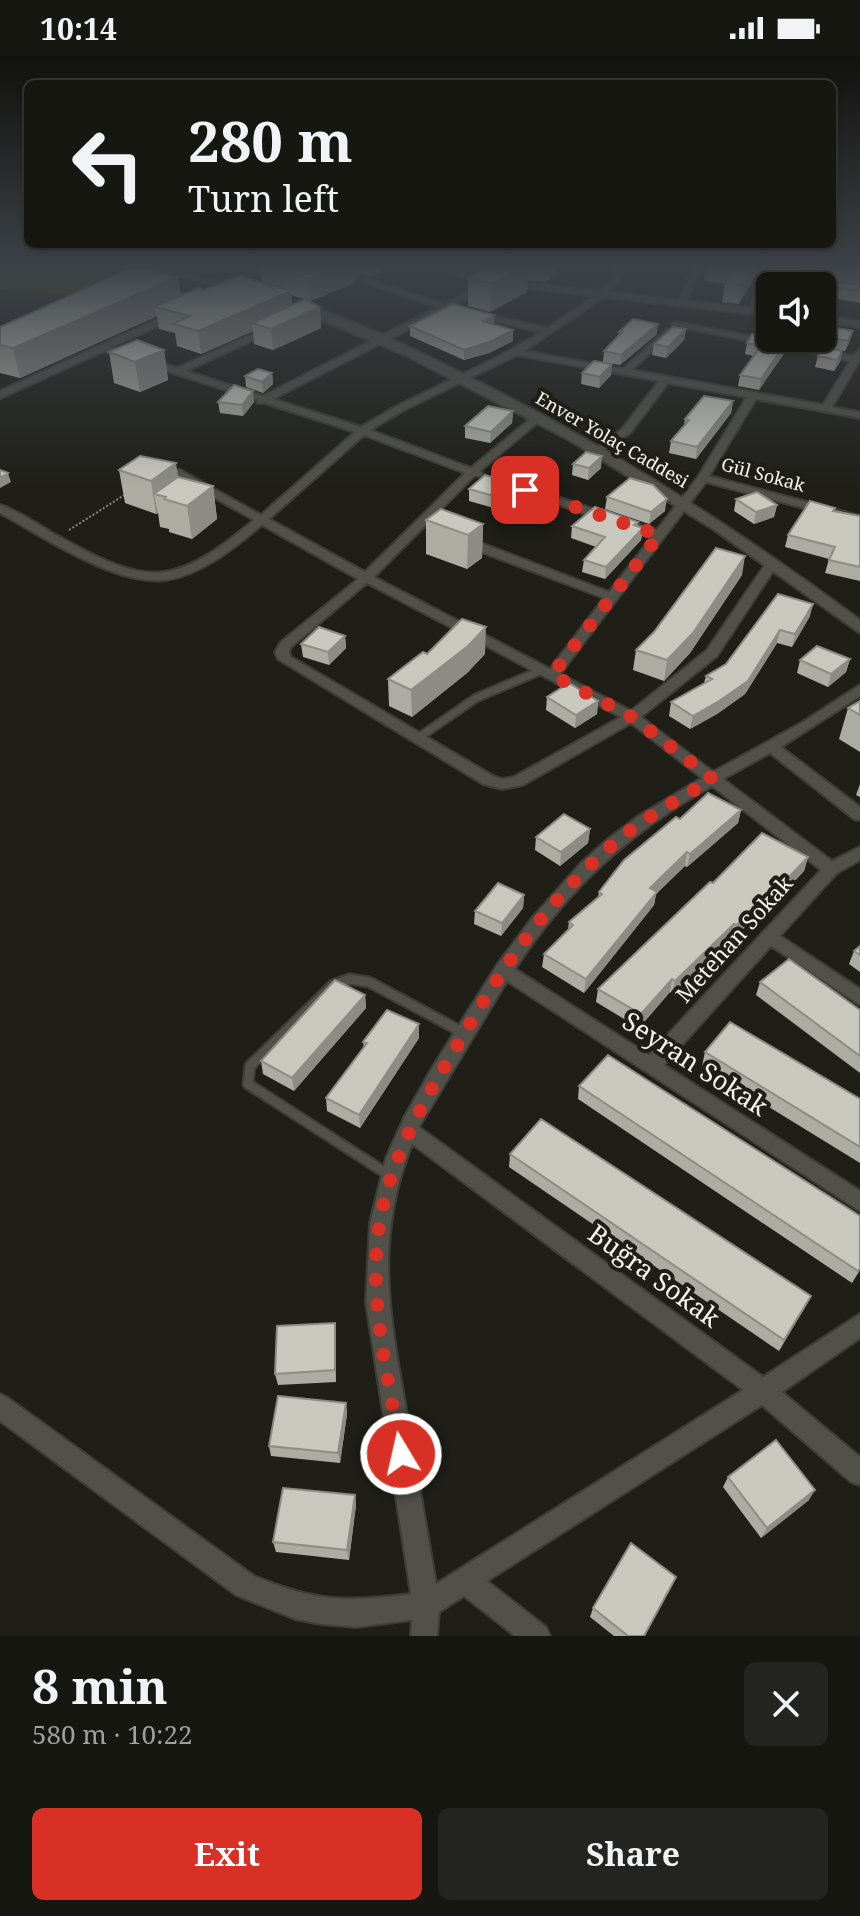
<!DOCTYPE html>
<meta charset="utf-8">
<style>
:root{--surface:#171712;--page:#242420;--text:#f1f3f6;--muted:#9e9f9f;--line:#363632;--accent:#d93025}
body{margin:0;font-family:"Noto Serif",serif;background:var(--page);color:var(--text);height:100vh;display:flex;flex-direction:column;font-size:30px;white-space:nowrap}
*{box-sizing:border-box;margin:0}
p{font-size:26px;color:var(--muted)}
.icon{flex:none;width:44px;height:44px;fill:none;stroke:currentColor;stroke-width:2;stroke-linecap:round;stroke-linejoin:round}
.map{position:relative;height:1580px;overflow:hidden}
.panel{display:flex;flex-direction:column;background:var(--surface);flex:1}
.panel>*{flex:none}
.guide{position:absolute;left:24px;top:24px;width:812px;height:168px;border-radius:12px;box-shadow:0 2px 6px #0004,0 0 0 2px var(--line);background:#171712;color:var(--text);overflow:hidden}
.buttons{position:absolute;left:756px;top:216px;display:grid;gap:16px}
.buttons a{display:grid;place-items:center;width:80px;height:80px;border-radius:12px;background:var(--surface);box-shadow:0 2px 6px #0004,0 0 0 2px var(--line);font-size:40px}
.pin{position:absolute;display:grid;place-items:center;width:68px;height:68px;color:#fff;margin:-34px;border-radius:16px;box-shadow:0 4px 12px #0006}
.me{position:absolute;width:88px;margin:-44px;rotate:351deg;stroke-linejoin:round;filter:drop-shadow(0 0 6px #0008)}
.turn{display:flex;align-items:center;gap:28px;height:168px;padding:0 32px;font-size:36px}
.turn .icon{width:104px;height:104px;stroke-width:2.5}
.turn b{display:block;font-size:56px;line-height:68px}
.round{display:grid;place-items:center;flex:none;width:84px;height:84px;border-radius:12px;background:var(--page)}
.head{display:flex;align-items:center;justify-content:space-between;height:136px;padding:0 32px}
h1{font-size:48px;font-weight:700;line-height:60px}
.button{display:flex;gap:16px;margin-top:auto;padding:16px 32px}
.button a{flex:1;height:92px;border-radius:12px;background:var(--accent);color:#fff;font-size:32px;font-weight:700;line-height:92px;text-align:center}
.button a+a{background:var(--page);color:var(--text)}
.status{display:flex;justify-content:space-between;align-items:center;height:56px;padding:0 40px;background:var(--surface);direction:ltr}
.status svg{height:22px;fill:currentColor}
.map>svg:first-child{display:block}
</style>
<div class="status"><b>10:14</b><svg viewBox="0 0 49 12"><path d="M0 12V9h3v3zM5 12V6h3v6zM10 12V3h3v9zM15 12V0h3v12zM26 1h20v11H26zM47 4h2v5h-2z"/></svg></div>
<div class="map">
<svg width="860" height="1580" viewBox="0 0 860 1580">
<rect width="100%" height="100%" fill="#1f1f18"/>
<path fill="#454303" d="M0 209H117L121 210 83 239 0 233Z"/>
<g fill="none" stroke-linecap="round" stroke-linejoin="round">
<g stroke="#3d3d38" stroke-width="11">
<path id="service-far1" d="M418 682 476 642 542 614"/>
</g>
<g stroke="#3d3d38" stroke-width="13">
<path id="service" d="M389 1119 248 1028 250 1010 333 929 350 923 369 926 464 977"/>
</g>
<g stroke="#3d3d38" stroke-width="4">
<path id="minor" d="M309 209H320L445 248 486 227 424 209H436L493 224 600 235 615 220V209H623V220L610 236 679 244 694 209C719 209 771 213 792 223L788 225 765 222 761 253 770 254V260L604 241 524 295 623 313 667 273 672 276 670 278 632 314 823 349 850 305 671 269 675 266 853 300 860 293V304L832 351 860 356V362L756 343 709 420 860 460V467L706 426 560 618 631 655 707 594 769 503 773 502 779 506 717 600 641 661 713 716 803 666 860 629V640L781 691 860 751V764L854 763 770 697 723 723 832 805 860 791V804L837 817 780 880 860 933V949L771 890 664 1009 860 1135V1155L507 925 419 1071 763 1321 860 1258V1282L782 1336 860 1401V1429L851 1426 762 1349 487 1525 546 1571 550 1580H515L464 1540 439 1556 437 1580H411L412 1564 356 1571 321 1568 295 1563 236 1539 0 1365V1338L8 1342 254 1520C317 1546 344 1546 411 1538L366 1246 370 1167 386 1102 404 1062 432 1012 497 909 533 861 581 807 608 783 637 761 702 722 631 667 523 729 502 733 483 728 278 603 275 596 281 586 358 523 262 469C235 491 202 519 166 524 114 530 44 481 0 457V449C19 455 37 468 54 478 85 494 127 521 164 516 197 512 229 484 254 464L172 418V414H180L261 459 355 376 265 347H257V344L104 295 3 341 0 342V335L178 254 182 257 181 259 112 291 177 312 270 270H276V274L186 315 263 340 438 251ZM701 211 757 220 752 252 687 245ZM495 229 595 240 548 272 473 256V260L542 276 496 302 397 350 361 371 273 343 446 254H452V251ZM517 299 659 325 622 373 596 392 595 394 600 397 630 377 668 327 747 341 698 421 657 474 512 426H504V430L652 481 609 536 468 482H460V488L604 542 550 613 374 521 474 420H482L483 418 480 415 544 361 535 359 471 412 370 374 404 354ZM364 379 465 417 365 516 269 463ZM367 527 621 661 514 721 502 723 493 720 291 601 289 596 291 591ZM712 730 821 814 649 999 515 913C568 833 628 777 712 730ZM412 1088 743 1334 436 1528C426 1471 417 1415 407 1359 390 1260 373 1186 412 1088Z
M813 209H821L806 227H800V223Z
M822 260 860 265V271L822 266Z"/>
</g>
<g stroke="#3d3d38" stroke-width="4">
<path id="tertiary" d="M137 209H153L248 234 243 237Z
M297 247C351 262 403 288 453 313 597 383 732 469 860 564V577L716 475 571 385 405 299 293 252 292 250Z"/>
</g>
<path stroke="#868680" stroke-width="2" stroke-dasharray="2 2" stroke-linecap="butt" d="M69 474 126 438"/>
<use href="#service-far1" stroke="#515149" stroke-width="7"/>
<use href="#service" stroke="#515149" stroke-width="9"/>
<use href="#minor" fill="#515149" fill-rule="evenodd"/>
<use href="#tertiary" fill="#515149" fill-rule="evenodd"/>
</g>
<path fill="#acaca3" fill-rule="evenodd" d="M267 209H382V216L369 221 354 217 355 227 310 245 305 244 320 251 321 272 273 294 254 288 253 275 201 298 177 290 175 277 159 273 157 260 20 322 0 317V271L178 221 181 239 204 234 262 226 260 211ZM291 239 305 243 292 249Z
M706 209H809L800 219 814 222 816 211 860 209V247L822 240V230H767L770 215 776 216 755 212 754 222 739 248 722 246 725 227 704 225Z
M554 211 553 221 544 226 527 224V236L490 256 468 250V222Z
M770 252V282L757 279 759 268Z
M494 268 513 285 489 297 464 304 410 280V270Z
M686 273 684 284 666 302 652 299 654 288Z
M619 276 657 278 620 309 603 306 604 295 618 280Z
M827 281 850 285 845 295 825 292Z
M787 285 785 296 759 334 738 330 740 319 754 300 745 298 747 287Z
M164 294 168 324 140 336 114 327 109 296Z
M842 295 840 306 834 315 815 311 818 300Z
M272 317 273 328 263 337 246 331 245 320Z
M582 317 611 319 599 332 581 328Z
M733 345 731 357 696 403 669 397 671 385 684 370 685 363Z
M218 346H254L243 360 220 357Z
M513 355 512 367 490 387 465 382V370Z
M573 408 601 412 588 424 572 419Z
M119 414 179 421 213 430 217 463 192 483 169 476V473L160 471 158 457 156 458 125 447Z
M505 427 528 446 515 458 469 445V433Z
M607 441 665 455 649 468 605 453Z
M736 443 777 449 774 461 754 468 734 455Z
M835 452V455L860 460V525L825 517 829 503 785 491 788 479Z
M426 464 483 468 482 502 467 513 426 498Z
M638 466 637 470 643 472 641 484 605 523 582 516 584 504 596 491 571 482 572 470Z
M742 519 690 597 664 625 633 614 636 594Z
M778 538 810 560 792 591 777 587 745 638 717 658 690 673 669 660 671 646 704 627 706 620 726 608Z
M345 580 346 592 329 609 303 601 301 588Z
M427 598H485L467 617 412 661 389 650 388 623Z
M850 603 846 616 828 631 797 617 800 604Z
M547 641 598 645 597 658 575 672 546 654Z
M860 645V696L839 683 848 652Z
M860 728V741L856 739Z
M741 754 738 767 687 811 685 810 656 838 654 849 584 937 542 911 544 898 568 874 569 866 598 841 599 836 680 763Z
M590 773 588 787 560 810 535 794 536 781Z
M808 801 804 815 765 857 760 854 734 883 731 881 672 938 670 936 639 972 596 946 598 933 713 827Z
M524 839 523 852 501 880 474 868 475 855Z
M860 890V916L849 908 854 895Z
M760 926 860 954V1017L756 939Z
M365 939 366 952 294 1035 263 1018 261 1005Z
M419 982 360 1072 327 1055 326 1042 364 992 363 986Z
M705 996 860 1043V1107L702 1010Z
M579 1030 860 1160V1214L852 1227 578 1043Z
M510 1098 811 1240 805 1251 779 1295 509 1111Z
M336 1278V1326L278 1329 275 1318Z
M346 1347 347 1358 340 1407 271 1400 269 1390Z
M728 1421 809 1444 761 1482 723 1431Z
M355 1439 356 1449 349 1504 276 1496 273 1486Z
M593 1552 645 1580H614L590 1561Z"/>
<path fill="#8c8c85" d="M345 209H354L355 227 310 245 309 223Z
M369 209H382V216L369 221Z
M528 209 527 236 490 256 491 227Z
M754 209H756L754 222 739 248 742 229Z
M802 209H809L800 220Z
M270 211 272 233 271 236 269 214Z
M554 211 553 221 544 226V216Z
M178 221 182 249 155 251 157 260 20 322 13 292Z
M291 235 292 257 252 267 253 275 201 298 198 275Z
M320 251 321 272 273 294 271 273Z
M494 259V269L483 265Z
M658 268 657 278 620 309 621 299Z
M686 273 684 284 666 302 668 291Z
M513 274V285L489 297 464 304V294Z
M853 275 850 285 845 295 848 285Z
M787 285 785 296 759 334 761 323Z
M164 294 168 324 140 336 135 306Z
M842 295 840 306 834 315 837 304Z
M612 308 611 319 599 332 600 321Z
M272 317 273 328 263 337 262 326Z
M253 335 254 346 243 360 242 349Z
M733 345 731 357 696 403 697 391Z
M513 355 512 367 490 387 491 376Z
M602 400 601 412 588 424 589 412Z
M176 407 181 439 154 438 158 457 156 458 151 425Z
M8 417 11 426 0 432V422Z
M213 430 217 463 192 483 187 450Z
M529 434 528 446 515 458V446Z
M667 443 665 455 649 468 651 456Z
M777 449 774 461 754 468 756 456Z
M638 466 636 478 643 472 641 484 605 523 606 511 634 469Z
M483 468 482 502 467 513 468 479Z
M745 500 742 519 690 597 664 625 667 604Z
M813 548 810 560 792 591 795 578Z
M486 571 485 598 467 617 412 661 411 634Z
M780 574 777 587 745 638 717 658 690 673 693 660Z
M345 580 346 592 329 609 328 596Z
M850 603 846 616 828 631 831 618Z
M598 645 597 658 575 672 576 659Z
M741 754 738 767 687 811 690 798Z
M590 773 588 787 560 810 561 796Z
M687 796 685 810 656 838 654 849 584 937 586 923 650 832Z
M808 801 804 815 765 857 768 843Z
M524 839 523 852 501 880 502 867Z
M763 841 760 854 734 883 737 869Z
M734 868 731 881 672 938 675 925Z
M672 923 670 936 639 972 641 958Z
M365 939 366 952 294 1035 292 1022Z
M419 968V982L360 1072 359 1059Z
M811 1240 805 1251 779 1295 784 1284Z
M335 1267 336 1278V1326L335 1314Z
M346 1347 347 1358 340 1407 338 1397Z
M815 1434 809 1444 761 1482 767 1472Z
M355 1439 356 1449 349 1504 347 1494Z"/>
<path fill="#c8c8be" stroke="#8c8c85" stroke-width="2" d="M267 209H345L309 223 270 211 269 214 260 211Z
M491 209H527L491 227 468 222Z
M528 209H535L554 211 544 216 528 214Z
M724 209H754L742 229 725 227 734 210Z
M818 209H860V218L816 211Z
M133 211 178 221 13 292 0 289V271Z
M770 215 860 229V235L769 219Z
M240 220 291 235 198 275 173 268 190 260 155 251 198 232 204 234Z
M305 243 320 251 271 273 252 267Z
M453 248 494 259 483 265 513 274 489 286 464 294 410 270Z
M770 252V271L759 268Z
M633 263 658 268 621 299 604 295 622 276H619Z
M673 271 686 273 668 291 654 288Z
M832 271 853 275 848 285 827 281Z
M752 278 787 285 761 323 740 319 761 290 747 287Z
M137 284 164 294 135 306 109 296Z
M822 291 842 295 837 304 818 300Z
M594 305 612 308 600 321 582 317Z
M258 313 272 317 262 326 245 320Z
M234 329 253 335 242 349 218 346Z
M704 340 733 345 697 391 671 385 689 364 685 363Z
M488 350 513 355 491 376 465 370Z
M586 396 602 400 589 412 573 408Z
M140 400 176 407 151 425 119 414Z
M0 414 8 417 0 422Z
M485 419 505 425 503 426 529 434 515 446 469 433Z
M178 421 213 430 187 450 164 443 166 441 154 438Z
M630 422 653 429 667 443 651 456 607 441Z
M757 436 777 449 756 456 736 443Z
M810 445 835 452 833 455 860 460V511L829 504 835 491 788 479Z
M595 451 638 466 634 469 643 472 606 511 584 504 605 481 572 470Z
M441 453 483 468 468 479 426 464Z
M716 492 745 500 693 577 667 604 636 594 654 576Z
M778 538 813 548 795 578 780 574 748 625 719 645 693 660 671 646 712 623 706 620 726 608Z
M462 563 486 571 468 590 411 634 388 623 423 596 427 598Z
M319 571 345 580 328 596 301 588Z
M817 590 850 603 831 618 800 604Z
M569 627 598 645 576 659 547 641Z
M860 645V659L848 652Z
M708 737 741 754 690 798 687 796 650 832 657 836 586 923 544 898 573 869 569 866 602 838 599 836 624 804 676 761 680 763Z
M564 758 590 773 561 796 536 781Z
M762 777 808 801 768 843 763 841 737 869 734 868 675 925 672 923 641 958 598 933 710 826 713 827Z
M498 827 524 839 502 867 475 855Z
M860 890V899L854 895Z
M789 903 860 954V1000L760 926Z
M335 924 365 939 292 1022 261 1005Z
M387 954 419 968 359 1059 326 1042 367 987 363 986Z
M730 966 860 1043V1091L705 996Z
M608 999 860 1160V1212L858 1215 579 1030Z
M541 1063 811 1240 784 1284 510 1098Z
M335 1267V1314L275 1318 277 1270Z
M278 1340 346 1347 338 1397 269 1390Z
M776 1384 815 1434 767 1472 728 1421Z
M283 1432 355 1439 347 1494 273 1486Z
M631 1487 676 1521 644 1580H628L593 1552Z"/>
<linearGradient id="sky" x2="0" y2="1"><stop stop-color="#11110d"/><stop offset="0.49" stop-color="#3c4248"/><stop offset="1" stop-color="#3c4248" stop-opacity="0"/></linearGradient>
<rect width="860" height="430" fill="url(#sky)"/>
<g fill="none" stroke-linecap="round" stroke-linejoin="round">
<path stroke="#d93025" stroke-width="14" stroke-dasharray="0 25.2" d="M401 1398C390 1329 371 1258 377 1188 384 1109 424 1045 464 978 505 907 550 843 612 789 643 762 679 743 713 723L632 661 552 619 659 479 525 434"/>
</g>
<g text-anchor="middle" stroke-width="8" stroke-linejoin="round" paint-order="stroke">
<g font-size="18" fill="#f4f4ef" stroke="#1f1f18">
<text transform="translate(612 384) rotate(30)" y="6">Enver Yolaç Caddesi</text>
<text transform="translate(763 419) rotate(15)" y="6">Gül Sokak</text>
</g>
<g font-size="22" fill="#f4f4ef" stroke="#1f1f18">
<text transform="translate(734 883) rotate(-48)" y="8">Metehan Sokak</text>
</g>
<g font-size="26" fill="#f4f4ef" stroke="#1f1f18">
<text transform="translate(695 1008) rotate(33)" y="9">Seyran Sokak</text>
<text transform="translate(654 1220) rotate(36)" y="9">Buğra Sokak</text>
</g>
</g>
</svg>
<div class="buttons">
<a><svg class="icon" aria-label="sound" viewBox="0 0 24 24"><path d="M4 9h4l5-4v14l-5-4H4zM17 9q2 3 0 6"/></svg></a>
</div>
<div class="pin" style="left:525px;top:434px;background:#d93025"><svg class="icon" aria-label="arrive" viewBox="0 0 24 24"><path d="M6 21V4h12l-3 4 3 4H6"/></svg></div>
<svg class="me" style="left:401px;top:1398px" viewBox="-20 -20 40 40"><circle r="17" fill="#d93025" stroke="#fff" stroke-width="3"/><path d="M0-11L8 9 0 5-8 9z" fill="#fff"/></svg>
<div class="guide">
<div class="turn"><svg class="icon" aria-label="left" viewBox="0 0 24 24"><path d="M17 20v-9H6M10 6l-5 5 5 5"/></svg><div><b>280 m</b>Turn left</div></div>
</div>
</div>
<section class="panel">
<div class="head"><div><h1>8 min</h1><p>580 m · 10:22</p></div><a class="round"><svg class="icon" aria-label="close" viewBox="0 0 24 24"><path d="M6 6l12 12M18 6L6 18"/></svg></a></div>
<div class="button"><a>Exit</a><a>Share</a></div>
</section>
